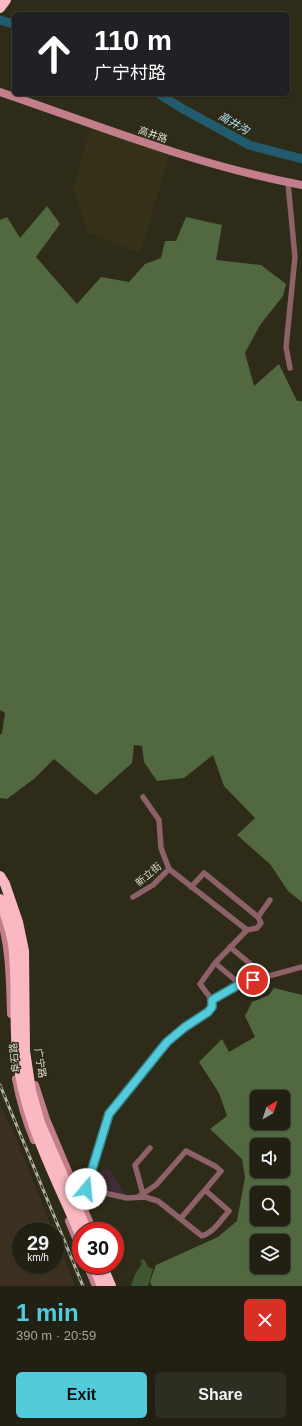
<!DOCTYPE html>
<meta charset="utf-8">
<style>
:root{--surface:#222013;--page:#2e2d21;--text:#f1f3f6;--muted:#a2a3a0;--line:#3f3e33;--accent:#53cbdb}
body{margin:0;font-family:Helvetica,"Noto Sans SC",sans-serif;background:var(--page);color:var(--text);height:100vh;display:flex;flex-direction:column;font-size:15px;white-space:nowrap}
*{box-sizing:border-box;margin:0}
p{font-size:13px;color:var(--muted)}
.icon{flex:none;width:22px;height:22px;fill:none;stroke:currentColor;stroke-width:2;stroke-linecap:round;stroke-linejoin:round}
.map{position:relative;height:1286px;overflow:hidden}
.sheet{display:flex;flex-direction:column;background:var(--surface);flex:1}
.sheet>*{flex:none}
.banner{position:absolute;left:12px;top:12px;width:278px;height:84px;border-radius:6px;box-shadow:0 1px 3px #0004,0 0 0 1px var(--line);background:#202124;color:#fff;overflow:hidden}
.needle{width:26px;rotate:39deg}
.fabs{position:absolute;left:250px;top:1090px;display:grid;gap:8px}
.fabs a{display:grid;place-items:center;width:40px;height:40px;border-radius:6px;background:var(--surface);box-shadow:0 1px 3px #0004,0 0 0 1px var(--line);font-size:20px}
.speed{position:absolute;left:12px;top:1222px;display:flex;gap:8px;font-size:20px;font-weight:700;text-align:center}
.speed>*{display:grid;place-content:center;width:52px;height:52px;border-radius:50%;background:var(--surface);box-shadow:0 1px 3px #0004,0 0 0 1px var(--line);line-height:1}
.speed small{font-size:10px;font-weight:400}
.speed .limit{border:6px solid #d22;background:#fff;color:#111}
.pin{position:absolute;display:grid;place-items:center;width:34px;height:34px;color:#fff;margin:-17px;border:2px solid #fff;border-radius:50%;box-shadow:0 1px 4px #0007}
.me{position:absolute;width:44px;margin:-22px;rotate:17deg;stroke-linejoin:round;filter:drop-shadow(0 0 3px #0008)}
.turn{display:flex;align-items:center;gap:14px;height:84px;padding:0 16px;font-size:18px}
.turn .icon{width:52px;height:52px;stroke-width:2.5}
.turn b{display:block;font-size:28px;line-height:34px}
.round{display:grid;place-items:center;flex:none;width:42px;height:42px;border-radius:6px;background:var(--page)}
.head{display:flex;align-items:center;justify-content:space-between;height:68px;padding:0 16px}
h1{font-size:24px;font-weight:600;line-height:30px;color:var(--accent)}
.action{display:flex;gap:8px;margin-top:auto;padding:8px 16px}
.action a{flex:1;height:46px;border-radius:6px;background:var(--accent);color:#111;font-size:16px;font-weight:600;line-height:46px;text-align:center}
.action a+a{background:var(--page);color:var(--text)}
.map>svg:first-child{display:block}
</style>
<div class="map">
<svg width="302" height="1286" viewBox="0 0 302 1286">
<rect width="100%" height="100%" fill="#2e2b19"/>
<path fill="#3e2c36" d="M109 1168 127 1196 92 1189 98 1173Z"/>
<path fill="#3c3021" d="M0 1105 13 1131 53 1231H21V1265H55V1236L75 1286H0Z"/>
<path fill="#363219" d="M91 127 170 153 140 253 87 232 73 187Z"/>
<path fill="#405531" d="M144 1259 148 1267 153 1269 148 1286H131L135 1274 142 1264 140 1260Z"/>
<path fill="#516841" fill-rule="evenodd" d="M47 206 60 224 36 257 77 304 101 277 129 282 145 264 161 258 165 241H176L186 217 222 225 216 260 261 265 286 284 283 296 260 325 245 353 254 386 279 364 297 401H302V902L288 891 270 864 237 835 255 818 224 786 213 755 184 778 157 781 144 762 142 746 134 745 132 763 96 795 54 759 35 778 7 799 0 798V735L2 733 5 713 0 710V220L7 217 20 238Z
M274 988 302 995V1286H152L150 1282 156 1265 218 1237 237 1221 245 1177 242 1159 210 1129 227 1116 219 1093 199 1062 222 1039 229 1052 255 1037 245 1016 252 1002 269 995ZM257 1097H283V1123H257ZM257 1145H283V1171H257ZM257 1193H283V1219H257ZM257 1241H283V1267H257Z"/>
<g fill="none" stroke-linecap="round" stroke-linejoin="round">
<path stroke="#225b6e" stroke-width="9" d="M0 20 14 24
M159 94 183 109 249 145 302 159"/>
<path stroke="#8c6168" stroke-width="5.5" d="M288 183 295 257 286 347 290 368
M169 869 247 930
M191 887 204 873 258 917
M133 897 153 885 169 869 161 848 159 820 143 797
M230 947 266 977
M215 963 240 984
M212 1000 200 984 215 963 247 930 257 928 261 923 258 917 270 900
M212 1000 240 984 302 967
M86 1189 127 1198 145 1197 158 1201 202 1236C214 1232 221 1220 229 1211L205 1190 181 1218
M143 1194 135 1165 150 1148
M138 1197 156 1185 186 1151 215 1166 221 1171 205 1190
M81 1203 109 1114 167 1042 185 1027 208 1012 212 1007V1000"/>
<path stroke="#c27e8a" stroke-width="8" d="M0 92C100 126 198 166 302 185
M0 915C10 947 10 981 11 1014
M16 1079C20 1100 26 1121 34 1140
M35 1085 46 1119 93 1231
M69 1221 81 1250
M87 1265 96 1286"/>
<path stroke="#f9b8c2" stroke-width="10" d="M0 8 6 0
M0 876 5 884 18 922 24 951 25 1051 31 1091 40 1123 87 1231
M0 899C6 917 13 935 14 954 17 987 14 1019 17 1051 22 1117 56 1177 81 1237
M93 1265 102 1286
M102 1265 111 1286"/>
<g stroke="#b2b0a3" stroke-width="3">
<path id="rail" d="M0 1085 83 1286"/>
</g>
<use href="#rail" stroke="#2e2b19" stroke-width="1.5" stroke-dasharray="4.5" stroke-linecap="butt"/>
</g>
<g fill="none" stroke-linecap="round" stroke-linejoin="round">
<g stroke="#36848e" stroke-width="10">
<path id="route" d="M86 1189 109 1114 167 1042 185 1027 208 1012 212 1007V1000L240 984 253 980"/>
</g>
<use href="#route" stroke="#53cbdb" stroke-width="7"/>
</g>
<g text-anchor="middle" stroke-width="3" stroke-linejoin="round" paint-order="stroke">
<g font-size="10" fill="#dfddd2" stroke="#2e2b19">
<text transform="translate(153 134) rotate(19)" y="4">高井路</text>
<text transform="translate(148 874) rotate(-40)" y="4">新立街</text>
<text transform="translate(14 1058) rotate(-96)" y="4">阜石路</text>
<text transform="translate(41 1063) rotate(81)" y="4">广宁路</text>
</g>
<g font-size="11" font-style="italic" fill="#b3e5f8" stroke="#2e2b19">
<text transform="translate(234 123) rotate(30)" y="4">高井沟</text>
</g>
</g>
</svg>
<div class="fabs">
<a><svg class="needle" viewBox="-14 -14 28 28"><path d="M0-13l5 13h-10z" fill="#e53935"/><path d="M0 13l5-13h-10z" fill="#a2a3a0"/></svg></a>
<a><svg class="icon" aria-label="sound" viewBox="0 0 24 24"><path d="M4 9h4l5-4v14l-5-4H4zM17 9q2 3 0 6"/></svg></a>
<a><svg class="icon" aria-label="search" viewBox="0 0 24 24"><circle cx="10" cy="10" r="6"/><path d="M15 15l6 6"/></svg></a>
<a><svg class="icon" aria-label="layers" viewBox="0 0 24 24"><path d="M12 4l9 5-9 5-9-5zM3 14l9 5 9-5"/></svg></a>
</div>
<div class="speed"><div>29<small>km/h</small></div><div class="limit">30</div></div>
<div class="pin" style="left:253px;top:980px;background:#d93025"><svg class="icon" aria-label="arrive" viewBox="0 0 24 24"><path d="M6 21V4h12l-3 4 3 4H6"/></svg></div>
<svg class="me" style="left:86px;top:1189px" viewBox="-20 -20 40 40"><circle r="19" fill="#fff"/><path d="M0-13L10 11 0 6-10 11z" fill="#53cbdb"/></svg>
<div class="banner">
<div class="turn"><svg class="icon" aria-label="ahead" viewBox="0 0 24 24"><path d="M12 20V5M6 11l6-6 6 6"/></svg><div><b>110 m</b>广宁村路</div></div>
</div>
</div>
<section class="sheet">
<div class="head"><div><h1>1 min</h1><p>390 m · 20:59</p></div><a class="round" style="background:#d93025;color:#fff"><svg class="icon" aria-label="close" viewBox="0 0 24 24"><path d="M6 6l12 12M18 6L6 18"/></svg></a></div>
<div class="action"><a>Exit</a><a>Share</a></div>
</section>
